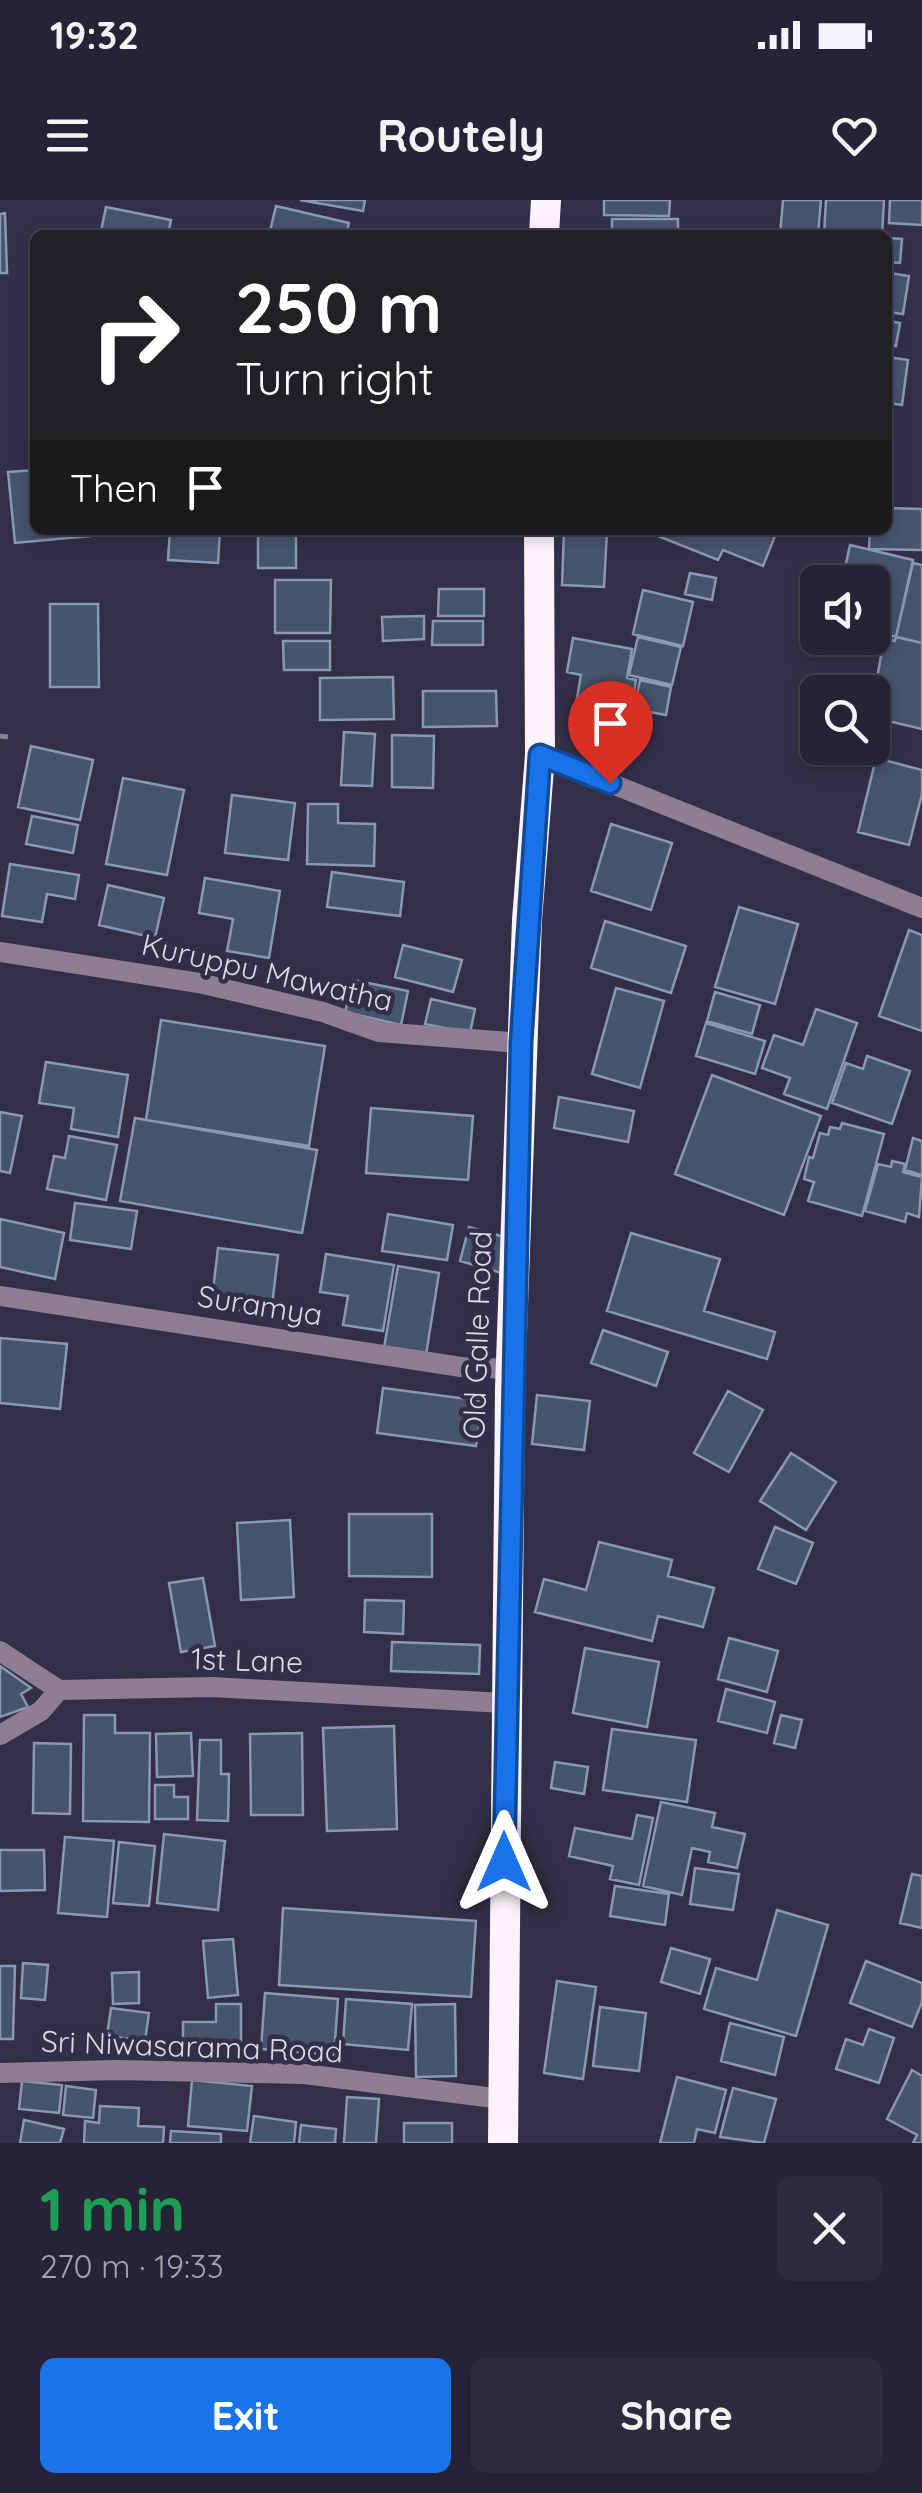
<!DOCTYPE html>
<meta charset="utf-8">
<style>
:root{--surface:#262336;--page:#2e2b3e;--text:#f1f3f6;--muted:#a4a4ad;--line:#424051;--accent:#1a73e8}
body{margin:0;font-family:Quicksand,sans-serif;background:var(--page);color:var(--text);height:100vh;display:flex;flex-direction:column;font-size:38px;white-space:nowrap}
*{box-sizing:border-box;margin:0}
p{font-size:32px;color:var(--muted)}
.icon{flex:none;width:55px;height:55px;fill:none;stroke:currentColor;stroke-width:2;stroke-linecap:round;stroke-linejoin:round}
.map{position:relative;height:1943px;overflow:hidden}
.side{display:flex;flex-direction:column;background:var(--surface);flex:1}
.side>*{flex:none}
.banner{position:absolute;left:30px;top:30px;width:862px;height:305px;border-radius:15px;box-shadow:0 5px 15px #0003,0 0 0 2px var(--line);background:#202124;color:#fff;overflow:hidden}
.controls{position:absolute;left:800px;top:365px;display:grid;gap:20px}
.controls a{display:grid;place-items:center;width:90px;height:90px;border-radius:15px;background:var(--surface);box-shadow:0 5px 15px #0003,0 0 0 2px var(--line);font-size:50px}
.pin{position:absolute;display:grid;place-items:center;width:85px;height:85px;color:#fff;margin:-102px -42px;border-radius:50% 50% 50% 0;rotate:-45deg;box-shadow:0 0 10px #0007}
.pin .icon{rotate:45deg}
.me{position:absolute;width:110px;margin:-55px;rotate:0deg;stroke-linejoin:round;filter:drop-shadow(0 0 8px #0008)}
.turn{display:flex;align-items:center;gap:35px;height:210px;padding:0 40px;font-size:45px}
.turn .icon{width:130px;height:130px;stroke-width:2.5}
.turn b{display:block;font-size:70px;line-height:85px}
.then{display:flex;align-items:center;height:95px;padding:0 40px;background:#0003;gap:20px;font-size:38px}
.round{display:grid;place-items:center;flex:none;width:105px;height:105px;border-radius:15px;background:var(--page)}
.head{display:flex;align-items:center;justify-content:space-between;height:170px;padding:0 40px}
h1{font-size:60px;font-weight:800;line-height:75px;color:#1e9e55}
.button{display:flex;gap:20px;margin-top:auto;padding:20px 40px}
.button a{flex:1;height:115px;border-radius:15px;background:var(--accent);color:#fff;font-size:40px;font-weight:800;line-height:115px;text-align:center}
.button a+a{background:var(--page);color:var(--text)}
.status{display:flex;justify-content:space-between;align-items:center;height:70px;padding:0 50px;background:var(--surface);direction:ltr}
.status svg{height:28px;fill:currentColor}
header{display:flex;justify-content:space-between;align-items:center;height:130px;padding:0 40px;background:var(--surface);font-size:45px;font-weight:800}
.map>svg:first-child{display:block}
</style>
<div class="status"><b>19:32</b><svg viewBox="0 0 49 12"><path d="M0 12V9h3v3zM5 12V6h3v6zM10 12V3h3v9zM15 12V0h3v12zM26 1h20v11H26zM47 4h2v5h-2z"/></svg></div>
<header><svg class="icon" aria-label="menu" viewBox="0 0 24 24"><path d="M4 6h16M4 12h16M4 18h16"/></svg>Routely<svg class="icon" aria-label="heart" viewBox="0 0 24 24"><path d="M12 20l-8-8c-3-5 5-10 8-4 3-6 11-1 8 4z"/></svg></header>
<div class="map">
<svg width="922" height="1943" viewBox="0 0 922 1943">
<rect width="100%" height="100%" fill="#332f48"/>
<path fill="#46546c" stroke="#8999b3" stroke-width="2.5" d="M300 0H365L363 11Z
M604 0H670L669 16 604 15Z
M783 0H821L818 35H780Z
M826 0H884L882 35H824Z
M890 0H922V25L889 23Z
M276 6 349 23 346 35H269Z
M106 7 171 20 168 35 101 31Z
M5 13 7 73H0V14Z
M612 19H678V35H612Z
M888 38 902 39 900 63 888 62Z
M890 73 909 76 903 114 888 112Z
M888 121 900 123 896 146 888 145Z
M888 157 908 160 902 205 888 203Z
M35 270V330H90V336L15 343 8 272Z
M888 308 922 309V350L869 349 870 330H888Z
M170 330H220L218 363 168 360Z
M258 330H296V368H258Z
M564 330 607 331 604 387 562 385Z
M661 330H774L777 331 763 366 723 350 718 360 658 336Z
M850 345 913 360 895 441 872 436V382H842Z
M913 363 922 365V443L896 437Z
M690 373 716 378 712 400 685 394Z
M275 380H331L330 433H275Z
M439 389H484V416H438Z
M643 390 693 402 683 446 633 434Z
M50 404H98L99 487H50Z
M424 416V439L383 441 382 417Z
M433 421H483V445H432Z
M885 434 922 443V529L884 520 886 509 872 506Z
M638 437 681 447 672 485 629 475Z
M573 438 632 449 627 478 636 480 629 524 574 515 581 475 567 472Z
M283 441H330V470H284Z
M393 477 394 519 320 520V478Z
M640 480 671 487 666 515 634 509Z
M423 491H496L497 526 423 527Z
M604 523 642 529 638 549 601 542Z
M344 532 375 534 372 586 341 585Z
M392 535 434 536 433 588 392 587Z
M31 546 93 560 80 620 18 607Z
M876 558 922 570V594L909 645 858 632Z
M123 578 184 590 167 675 106 664Z
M232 595 295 603 288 660 225 653Z
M308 604H338V623L375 624 374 666 307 664Z
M32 616 78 625 73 653 26 644Z
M611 624 672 643 651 710 591 691Z
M10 664 79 675 75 699 47 694 42 722 2 716Z
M332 672 404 682 400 716 327 707Z
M205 678 280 691 269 758 227 751 233 719 199 713Z
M108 685 164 698 155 738 99 725Z
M739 707 798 724 775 804 715 787Z
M605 721 686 746 671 793 591 768Z
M909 730 922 735V831L879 816Z
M403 745 462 760 453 792 395 777Z
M353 780 408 791 401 825 345 812Z
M616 788 664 801 640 888 592 874Z
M715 792 760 805 752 834 707 821Z
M431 799 475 809 470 833 425 824Z
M816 809 857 823 827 909 784 894 790 878 762 868 774 835 803 845Z
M161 820 325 846 309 946 146 920Z
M706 823 765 841 755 874 696 856Z
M867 856 910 871 892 924 832 903 846 863 863 869Z
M46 862 128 875 118 937 71 929 74 908 39 903Z
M712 875 821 916 784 1015 675 974Z
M559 897 634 911 628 942 554 928Z
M371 908 473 916 468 980 366 973Z
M0 912 22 916 10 973 0 971Z
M135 918 317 950 302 1033 120 1001Z
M842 923 884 934 862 1016 808 1001 814 982 804 979 809 957 813 958 820 933 828 935 830 927 840 929Z
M69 936 117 945 106 1000 47 989 54 956 65 958Z
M913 938 922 941V975L905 970Z
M892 961 905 964 903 972 922 977 919 1017 907 1013 905 1022 865 1011 878 964 891 967Z
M75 1003 137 1011 131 1049 70 1040Z
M388 1014 453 1025 447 1060 382 1051Z
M0 1019 64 1033 55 1079 0 1067Z
M469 1027 515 1040 505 1074 460 1061Z
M631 1033 720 1059 704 1111 775 1132 767 1159 607 1111Z
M218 1048 278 1055 271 1114 211 1107Z
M326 1054 394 1065 383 1131 343 1125 348 1096 320 1092Z
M398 1066 439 1073 426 1155 384 1148Z
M603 1130 668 1152 656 1186 591 1163Z
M0 1138 67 1144 60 1209 0 1203Z
M383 1188 483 1201 476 1246 377 1233Z
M728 1191 763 1210 729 1272 694 1253Z
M537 1195 590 1201 584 1250 532 1244Z
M791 1253 836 1282 806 1330 760 1301Z
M349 1314H432V1377L349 1376Z
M290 1320 294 1397 241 1400 237 1323Z
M775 1327 813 1343 796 1384 758 1369Z
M599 1342 672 1360 668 1376 714 1388 703 1427 658 1416 652 1441 535 1412 544 1379 586 1390Z
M203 1378 215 1446 181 1452 169 1383Z
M365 1400 404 1401 403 1434 364 1432Z
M729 1438 778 1451 767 1492 718 1479Z
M392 1442 480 1445 479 1474 391 1471Z
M585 1448 659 1462 647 1527 573 1513Z
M0 1466 31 1488 21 1494 28 1507 0 1517Z
M726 1489 775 1502 767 1533 718 1521Z
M84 1515H115V1533H150L149 1622 83 1621Z
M781 1515 802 1520 795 1548 774 1543Z
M394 1526 397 1629 327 1631 323 1528Z
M612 1529 696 1540 687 1602 603 1590Z
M191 1533 193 1576 157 1577 156 1534Z
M302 1533 303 1615H251L250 1534Z
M200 1540H221V1574H229L228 1621 197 1620Z
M34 1543 71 1544 70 1614 33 1613Z
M555 1562 588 1567 584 1594 551 1588Z
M155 1585H174V1597H188V1619H155Z
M661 1602 715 1613 712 1627 745 1634 737 1668 708 1662 710 1652 692 1648 682 1695 643 1686Z
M637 1615 653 1618 639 1685 610 1679 613 1666 569 1656 575 1628 632 1639Z
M164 1634 225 1641 218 1710 157 1703Z
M65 1637 114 1641 107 1717 58 1713Z
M119 1642 155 1646 149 1706 113 1703Z
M0 1650H44L45 1690 0 1691Z
M695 1668 739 1674 733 1710 690 1704Z
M912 1674 922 1676V1728L900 1723Z
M615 1686 669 1694 665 1725 610 1716Z
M283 1708 476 1721 471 1797 279 1785Z
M777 1710 828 1725 796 1836 704 1809 716 1768 757 1780Z
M233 1739 238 1795 208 1798 203 1741Z
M671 1748 710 1759 700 1794 661 1782Z
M866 1761 922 1783V1802L912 1827 850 1803Z
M23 1763 48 1765 45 1800 21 1798Z
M0 1766H15L13 1839H0Z
M139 1772V1803L113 1804 112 1773Z
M557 1781 596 1787 583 1879 544 1873Z
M265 1793 338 1799 334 1855 261 1849Z
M346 1799 412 1804 408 1850 343 1844Z
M216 1804H241V1844H183V1822H216Z
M455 1804 456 1876 416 1877 415 1805Z
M600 1807 646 1813 639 1871 593 1866Z
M111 1808 149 1813 145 1841 107 1836Z
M730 1823 784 1837 775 1875 721 1861Z
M869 1829 894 1838 879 1883 836 1869 846 1839 863 1845Z
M912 1870 922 1876V1943H913L917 1935 887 1919Z
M677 1877 726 1890 715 1933 697 1929 694 1943H660Z
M192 1880 252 1886 247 1931 188 1926Z
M22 1881 62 1885 59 1913 19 1909Z
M66 1886 96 1890 93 1918 63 1915Z
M733 1888 776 1899 764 1943 720 1937Z
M347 1897 379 1899 376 1943H344Z
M100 1906 139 1908 138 1926 164 1927 163 1943H84L85 1921 99 1923Z
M254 1916 296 1922 294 1943H250Z
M24 1920 64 1929 60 1943H20Z
M404 1923H452V1943H404Z
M301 1925 336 1929 335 1943H299Z
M171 1931 221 1934V1943H170Z"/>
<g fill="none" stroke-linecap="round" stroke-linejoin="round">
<path stroke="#868498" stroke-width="5" stroke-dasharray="8 5" stroke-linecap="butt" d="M0 536 8 537"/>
<path stroke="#8f7e92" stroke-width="20" d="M540 555 922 708
M0 752 199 783 323 812 379 832 521 843
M0 1096 461 1167 511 1169
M0 1451 59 1490 212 1487 504 1503
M0 1535 41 1511 59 1490
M0 1873 117 1870 304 1874 502 1899"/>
<path stroke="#fbf2fc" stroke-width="30" d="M544 35 546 0
M503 1943 510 1188 527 720 540 555 539 330"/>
</g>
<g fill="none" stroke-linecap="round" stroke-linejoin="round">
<g stroke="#114b97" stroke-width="25">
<path id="route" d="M504 1662 521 842 540 555 610 583"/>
</g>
<use href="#route" stroke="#1a73e8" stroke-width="18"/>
</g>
<g text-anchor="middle" stroke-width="9" stroke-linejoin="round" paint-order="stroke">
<g font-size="30" fill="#dbdae9" stroke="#332f48">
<text transform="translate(267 773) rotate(13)" y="10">Kuruppu Mawatha</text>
<text transform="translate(260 1106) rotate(9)" y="10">Suramya</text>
<text transform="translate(478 1135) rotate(-88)" y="10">Old Galle Road</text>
<text transform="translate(247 1461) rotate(2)" y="10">1st Lane</text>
<text transform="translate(192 1847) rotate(2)" y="10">Sri Niwasarama Road</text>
</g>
</g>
</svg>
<div class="controls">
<a><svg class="icon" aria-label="sound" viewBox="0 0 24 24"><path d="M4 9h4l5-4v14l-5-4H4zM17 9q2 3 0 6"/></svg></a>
<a><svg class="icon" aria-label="search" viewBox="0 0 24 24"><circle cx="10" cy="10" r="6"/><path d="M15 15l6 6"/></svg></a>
</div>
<div class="pin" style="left:610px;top:583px;background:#d93025"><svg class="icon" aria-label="arrive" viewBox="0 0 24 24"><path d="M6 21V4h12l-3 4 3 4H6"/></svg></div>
<svg class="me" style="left:504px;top:1662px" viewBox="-20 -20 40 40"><path d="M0-17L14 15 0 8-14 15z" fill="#1a73e8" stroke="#fff" stroke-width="4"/></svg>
<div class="banner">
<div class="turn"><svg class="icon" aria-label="right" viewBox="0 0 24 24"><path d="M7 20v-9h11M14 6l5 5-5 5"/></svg><div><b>250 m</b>Turn right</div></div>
<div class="then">Then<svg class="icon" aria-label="arrive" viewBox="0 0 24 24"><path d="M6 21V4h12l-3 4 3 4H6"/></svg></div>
</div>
</div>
<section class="side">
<div class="head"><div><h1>1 min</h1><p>270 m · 19:33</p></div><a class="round"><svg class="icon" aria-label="close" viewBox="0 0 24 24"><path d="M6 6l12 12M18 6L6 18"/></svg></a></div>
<div class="button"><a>Exit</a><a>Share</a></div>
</section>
